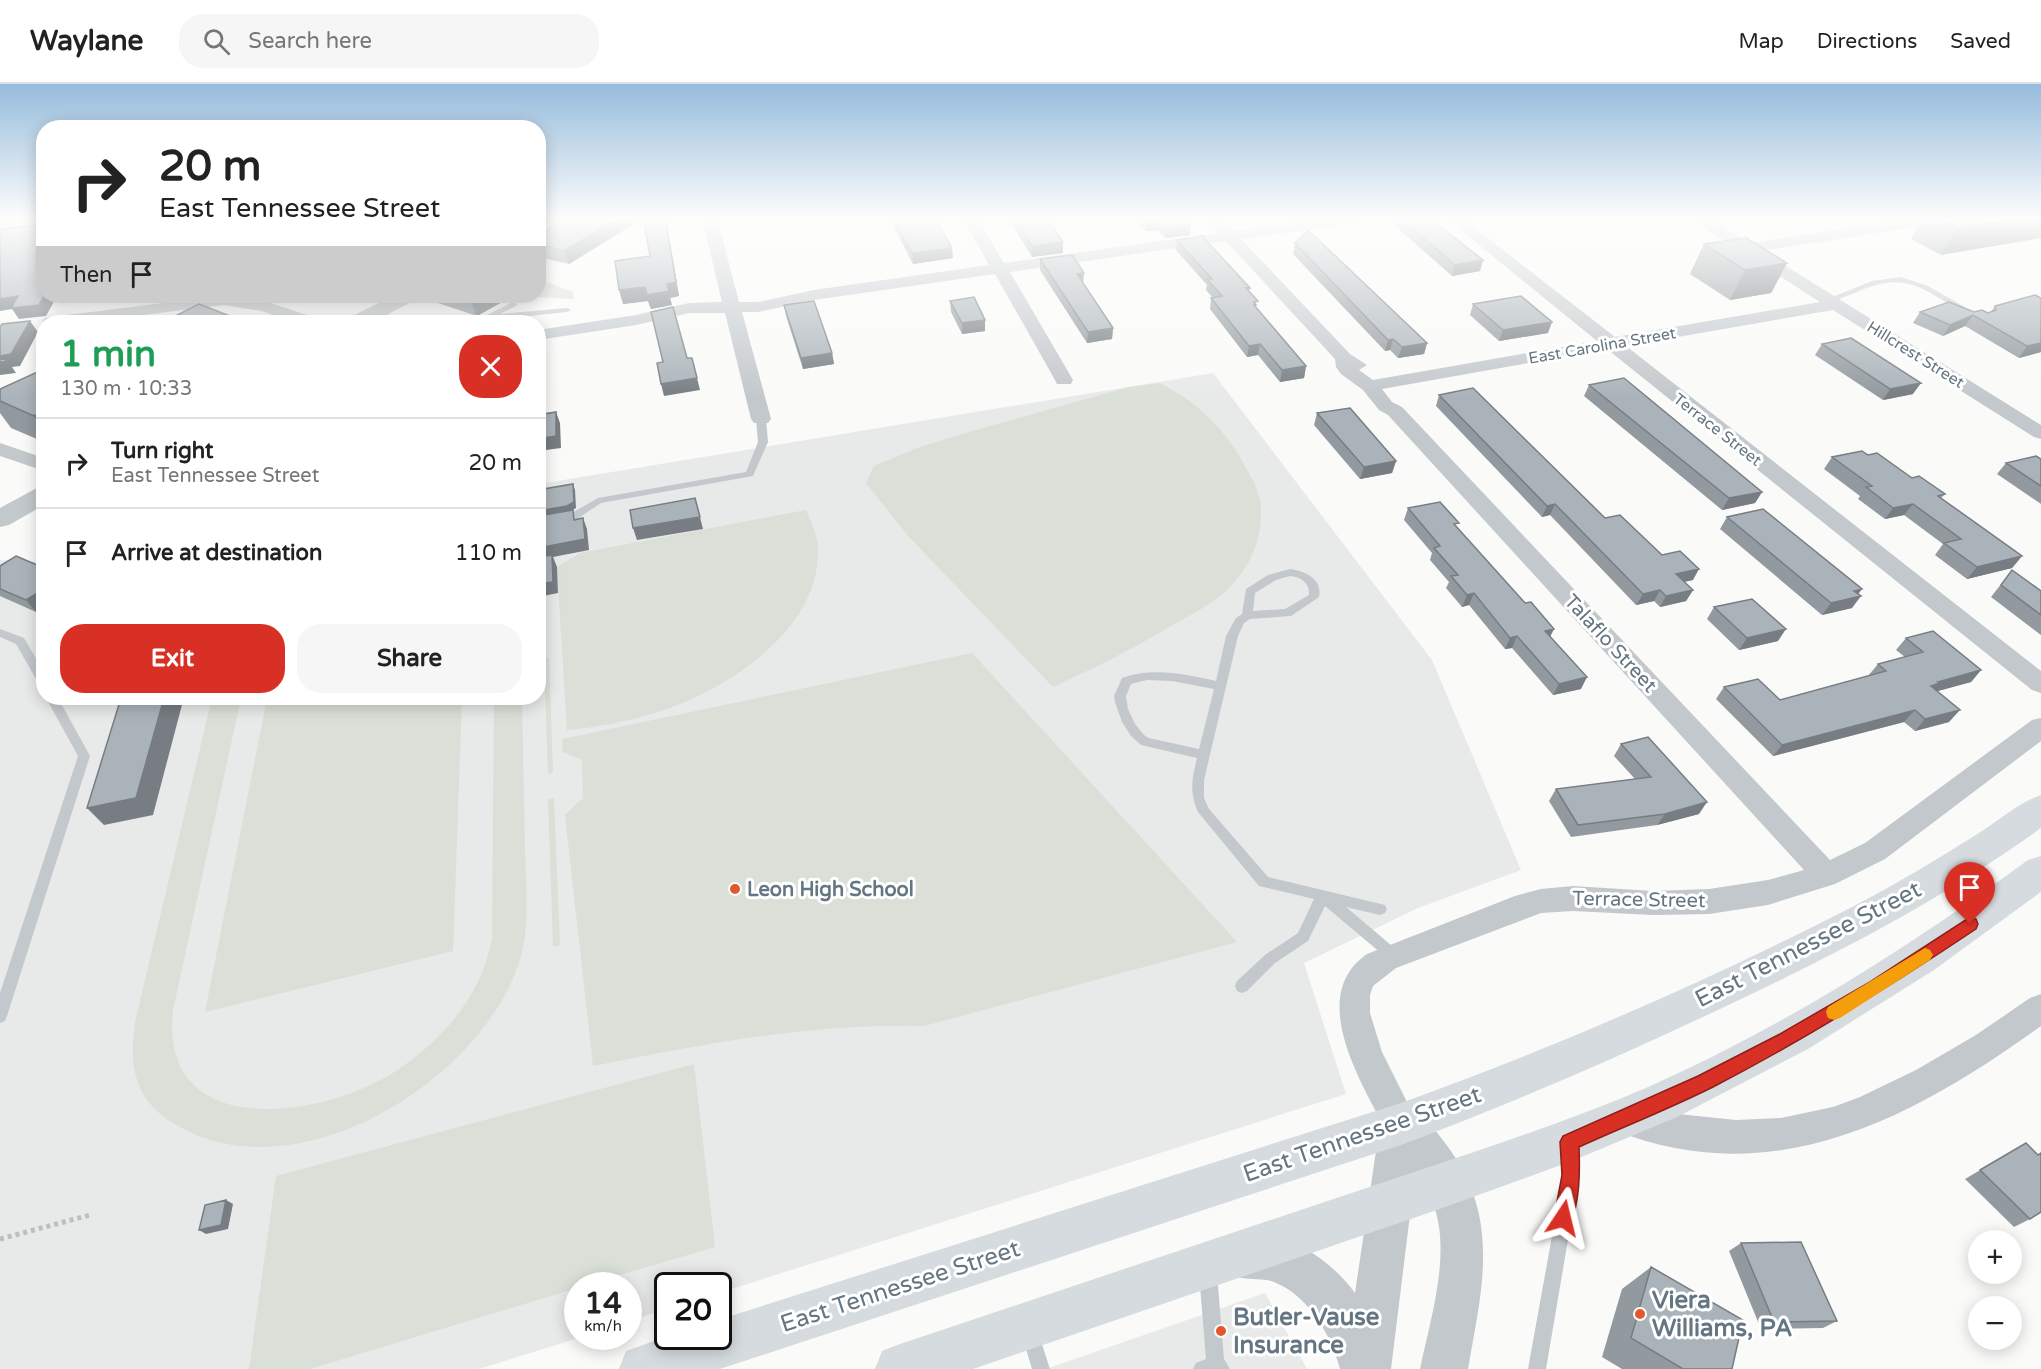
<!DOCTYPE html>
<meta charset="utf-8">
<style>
:root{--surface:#fff;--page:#f6f6f6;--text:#222;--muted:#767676;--line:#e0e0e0;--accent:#d93025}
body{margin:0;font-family:"Varela Round",sans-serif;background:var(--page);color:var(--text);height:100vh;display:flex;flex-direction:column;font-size:22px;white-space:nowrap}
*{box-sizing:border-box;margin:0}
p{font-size:20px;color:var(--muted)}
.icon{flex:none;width:33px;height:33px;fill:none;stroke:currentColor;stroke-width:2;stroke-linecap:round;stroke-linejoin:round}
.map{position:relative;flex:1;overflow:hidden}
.drawer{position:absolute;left:36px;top:231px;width:510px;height:390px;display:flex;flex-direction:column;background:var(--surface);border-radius:24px;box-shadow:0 3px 15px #0003}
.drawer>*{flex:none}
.hud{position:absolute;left:36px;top:36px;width:510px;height:183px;border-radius:24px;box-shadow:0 3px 15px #0003;background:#fff;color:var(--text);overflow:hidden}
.tools{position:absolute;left:1968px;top:1146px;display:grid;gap:12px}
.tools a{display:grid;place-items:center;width:54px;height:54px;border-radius:50%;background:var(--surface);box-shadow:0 3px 15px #0003;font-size:30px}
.speed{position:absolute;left:564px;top:1188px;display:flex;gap:12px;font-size:30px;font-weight:700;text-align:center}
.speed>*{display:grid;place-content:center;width:78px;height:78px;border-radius:50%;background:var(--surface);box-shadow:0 3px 15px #0003;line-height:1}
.speed small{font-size:15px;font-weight:400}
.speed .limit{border:3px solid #111;border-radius:9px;background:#fff;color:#111}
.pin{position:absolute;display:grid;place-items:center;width:51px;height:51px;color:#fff;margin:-62px -26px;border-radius:50% 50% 50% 0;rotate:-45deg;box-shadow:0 0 6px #0007}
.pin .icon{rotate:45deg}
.me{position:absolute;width:66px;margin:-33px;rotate:10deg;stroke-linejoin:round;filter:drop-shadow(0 0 4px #0008)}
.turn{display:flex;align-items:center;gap:21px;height:126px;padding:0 24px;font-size:27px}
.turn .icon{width:78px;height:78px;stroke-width:2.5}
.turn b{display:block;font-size:42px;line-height:51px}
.then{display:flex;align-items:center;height:57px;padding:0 24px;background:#0003;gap:12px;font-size:22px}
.round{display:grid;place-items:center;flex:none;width:63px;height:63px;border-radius:24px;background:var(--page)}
.overview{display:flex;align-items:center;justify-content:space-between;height:102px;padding:0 24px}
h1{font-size:36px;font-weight:700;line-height:45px;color:#1e9e55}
.primary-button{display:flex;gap:12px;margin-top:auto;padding:12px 24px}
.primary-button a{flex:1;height:69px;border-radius:24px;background:var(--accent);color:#fff;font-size:24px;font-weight:700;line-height:69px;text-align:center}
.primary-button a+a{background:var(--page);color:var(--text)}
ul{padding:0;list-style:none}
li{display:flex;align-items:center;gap:18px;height:90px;padding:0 24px;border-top:2px solid var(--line)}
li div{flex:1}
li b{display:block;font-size:22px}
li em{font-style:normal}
header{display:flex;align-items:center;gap:36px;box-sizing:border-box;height:84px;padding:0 30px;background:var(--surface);border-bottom:2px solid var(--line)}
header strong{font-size:28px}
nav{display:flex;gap:33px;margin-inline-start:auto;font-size:21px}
.search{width:420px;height:54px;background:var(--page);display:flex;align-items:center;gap:15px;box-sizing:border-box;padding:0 21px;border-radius:24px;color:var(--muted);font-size:22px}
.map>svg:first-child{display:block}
</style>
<header>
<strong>Waylane</strong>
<div class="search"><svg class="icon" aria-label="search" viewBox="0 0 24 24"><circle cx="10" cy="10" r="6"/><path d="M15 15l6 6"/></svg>Search here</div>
<nav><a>Map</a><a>Directions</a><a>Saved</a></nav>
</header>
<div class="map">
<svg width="2041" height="1285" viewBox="0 0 2041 1285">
<rect width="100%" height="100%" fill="#fafaf8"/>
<path fill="#e8e9e9" d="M1213 289 1432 576 1521 786 1418 824 1304 879 1346 1010 719 1209 718 1202H668L667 1225 629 1237 628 1202H578V1252L581 1253 479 1285H0V476L43 478 44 614H538L539 400Z
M1265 1209 1307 1285H1046Z"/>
<path fill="#dadfd7" d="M541 196 573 208 574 215 533 213 538 212 539 198Z
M1159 299C1196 316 1227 347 1246 384 1253 396 1261 411 1261 426 1262 459 1247 490 1222 510 1207 523 1188 532 1171 542 1133 565 1094 584 1053 603L909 453 866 399 874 382 917 364 962 350 1129 303Z
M806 426C810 436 815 446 817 456 828 541 730 604 661 627 631 637 599 643 567 646L557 483 580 469Z
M972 569 1237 858 924 942C813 939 702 960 593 982L565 731 583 714 582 676 563 668 562 655Z
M549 573 553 689 548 690 544 574Z
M212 614H241L173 926C158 1059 323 1035 396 987 444 955 481 912 492 855L494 614H522C523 665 524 716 525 767 526 805 531 848 517 884 475 1001 295 1110 178 1042 133 1017 128 981 136 934Z
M267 614H462L453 867 205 928Z
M554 714 560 861 553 863 548 715Z
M694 980 715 1163 586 1201 578 1202 577 1204 310 1285H249L276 1092Z"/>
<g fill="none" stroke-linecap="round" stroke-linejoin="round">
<path stroke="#bbbfc2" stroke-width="5" stroke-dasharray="4 4" stroke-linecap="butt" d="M0 1155 90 1131"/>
<path fill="#c3c8cc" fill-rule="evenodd" d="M1901 193 1928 202 1968 225 1961 227C1927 208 1910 189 1869 203 1856 208 1843 214 1829 218L1825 216 1872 197Z
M513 218 517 220 516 222 500 230 567 224 571 226 567 228 473 238Z
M761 332 766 335 768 358 753 392 601 419 577 435 538 442V436L570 430 598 414 746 388 758 358 756 335Z
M1290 485C1305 487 1323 495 1319 513L1291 532 1250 535 1244 539 1238 552 1204 696V714L1209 725 1268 793 1385 821 1387 825 1385 829 1380 831 1346 823 1398 867 1400 871 1398 875 1393 877 1388 875 1325 822 1308 857 1275 879 1247 907 1242 909 1237 907 1235 902 1237 897 1265 871 1298 849 1314 815 1259 802 1198 728C1189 707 1192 695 1197 674L1141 661 1131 652 1122 638 1115 618 1114 612 1122 594C1153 583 1184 590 1216 597L1226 552 1236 534 1242 530 1246 505 1268 491ZM1290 492C1301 493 1310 499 1309 511L1285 525 1253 527 1255 509 1276 496ZM1147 596 1172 597 1214 605 1199 665 1149 654 1144 651 1135 640 1128 625 1126 612 1131 600Z
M0 545 24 554 44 588V603L40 602 16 560 0 553Z
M46 614H58L90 672 7 932 5 937 0 939V909L78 672Z
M1570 1053 1576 1055 1578 1061 1579 1091 1546 1285H1528L1563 1091 1562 1061 1564 1055Z
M1208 1181 1214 1184 1217 1190 1224 1275 1230 1285H1193L1196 1279 1206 1275 1199 1190 1202 1184Z
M1030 1239 1036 1242 1050 1285H1032L1021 1248 1024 1242Z"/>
<path fill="#c3c8cc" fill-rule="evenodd" d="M0 134H44V137L0 143Z
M702 134H717L739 218H758L814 206 989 181 963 134H977L1004 179 1219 149 1206 134H1221L1234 147 1329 134H1366L1364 137 1359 139 1241 155 1350 270 1367 281 1359 286 1373 296 1597 257 1446 134H1462L1615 253 1820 218 1694 137 1692 134H1709L1750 159 1914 134H1948L1946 137 1941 139 1762 167 2041 341V355L2034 353 1833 226 1626 262 2041 587V609L2032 606 1607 265 1382 305 1392 318 1402 323 1830 776 1865 759 2032 636 2041 634V657L1885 775 1835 800 1768 821 1709 830 1653 831 1573 827 1541 829 1396 884 1373 902 1370 911V929L1382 968 1418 1040 1413 1052 1401 1056 1389 1052C1364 1003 1305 913 1367 870L1515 812 1541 805 1573 802 1653 807 1709 805 1768 796 1804 786 1388 331 1379 326 1363 306 1341 290 1336 283 1335 275 1226 157 1010 188 1073 296 1071 300H1057L1055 296 995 190 814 216 758 228H742L771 335 768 339H754L751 335 725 229H689L636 241 538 256V246L636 231 689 219 722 218Z
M220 212 264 217 316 234 319 238H295L261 227 224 221 87 238H42L45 234 51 233Z
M0 359 44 374V387L0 372Z
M2041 910V942C1913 1034 1774 1110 1614 1046L1609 1034 1614 1022 1626 1018 1668 1029 1736 1036 1781 1034 1833 1023 1860 1013 1916 986 1976 951 2030 914Z"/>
<path fill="#c3c8cc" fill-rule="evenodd" d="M393 212H418L415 216 373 238H347L350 233Z
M44 402V421L9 441 0 443V424L35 405Z
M1401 1020C1421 1028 1435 1045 1448 1063 1501 1135 1482 1204 1468 1285H1420C1430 1236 1453 1166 1432 1117 1428 1108 1422 1099 1415 1090L1391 1285H1340C1331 1251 1309 1212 1274 1198 1263 1194 1253 1196 1242 1194 1236 1194 1230 1190 1224 1188L1218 1172 1224 1156C1271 1137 1327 1170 1355 1209L1380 1040 1386 1026Z"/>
<path fill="#d6dbdf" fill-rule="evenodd" d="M2041 711V744C1942 816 1833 872 1722 924 1617 974 1510 1020 1401 1061L720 1285H619L626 1267 668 1252H718V1236L1401 1019C1556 963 1708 897 1854 822 1896 800 1936 776 1976 751 1997 738 2017 719 2041 711Z
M2041 772V808L1934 886 1808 965 1677 1033 1572 1077 1434 1127 973 1285H875L882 1267 900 1260 1480 1066C1536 1047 1592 1027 1646 1004 1782 944 1908 864 2028 776Z"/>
</g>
<path fill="#929a9f" d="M568 134H666L679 212 670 214 672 221 651 225 648 217 623 220 650 172 643 134 569 180 538 173V151Z
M889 134H932L953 174 913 180Z
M1001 134H1035L1036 137 1063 169 1032 173 1009 136H1002Z
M1134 134H1185L1191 140 1190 151 1165 154 1158 146 1146 147Z
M1393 134H1429L1483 176 1480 187 1452 192 1392 139Z
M1923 134H2041L1941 171 1911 155Z
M1177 156 1250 204 1249 208 1256 224 1306 282 1304 294 1280 298 1258 271 1247 273 1210 225 1211 214 1212 213 1206 206 1207 201 1176 166Z
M1295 159 1427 259 1424 270 1398 274 1390 266 1385 267 1293 170Z
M1704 160 1787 179 1771 209 1730 216 1690 190Z
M1040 175 1083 200 1113 244 1112 255 1087 259 1040 186Z
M324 212H352L342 217Z
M433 212H500L502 218 477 232 435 218Z
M2041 214V268L2019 274 1965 242 1943 252 1913 239 1920 228 1988 229 1991 228 1995 222Z
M950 217 985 247 962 250 951 228Z
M1473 220 1548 249 1499 257 1470 231Z
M784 221 832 269 834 280 803 285 786 232Z
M171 234 245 238H174Z
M1822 260 1913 310 1883 316 1815 271Z
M44 285V358L11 344 0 329V305Z
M1589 301 1762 408 1755 419 1722 426 1584 312Z
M1439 311 1605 434 1662 471 1693 496 1684 498 1693 506 1686 517 1660 523 1654 517 1636 521 1550 431 1542 433 1436 322Z
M1317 329 1396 377 1392 389 1360 395 1314 341Z
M1868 371 1945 410 1941 414 2022 472 2012 484 1967 495 1935 471 1943 460 1904 431 1885 435 1858 415 1860 412 1824 385 1832 373Z
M2041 375V420L1997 390 2006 379Z
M1408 424 1457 443 1550 552 1581 605 1553 611 1512 564 1505 565 1469 521 1462 523 1446 504 1449 498 1430 476 1432 469 1404 436Z
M1727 433 1858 510 1852 524 1822 531 1720 445Z
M0 482 44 484V523L36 528 0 512Z
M2012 486 2041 507V551L1991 513Z
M1714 523 1778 557 1739 566 1707 535Z
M1906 554 1981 586 1971 598 1937 607 1949 638 1915 647 1904 638 1773 672 1716 615 1724 603 1780 616 1868 592 1878 580 1905 573 1896 566Z
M1621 660 1699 730 1657 741 1571 753 1549 717 1556 705 1635 695 1614 672Z
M2026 1059 2038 1071 2030 1135 2014 1143 1965 1095Z
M1741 1159 1837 1237 1823 1244 1761 1245 1729 1167Z
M1651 1183 1732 1285H1622L1602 1273 1622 1205Z"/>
<path fill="#777d82" d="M619 134H644L569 180 564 167Z
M665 134H666L679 212 670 214 672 221 651 225 648 217 623 220 619 206 667 200Z
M1002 134H1009V136H1002Z
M2020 134H2041V154L1941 171 1958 144Z
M1159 135 1158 146 1146 147V137Z
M1191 140 1190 151 1165 154 1166 144Z
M1063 158V169L1032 173V162Z
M952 164 953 174 913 180 912 169Z
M1483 176 1480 187 1452 192 1455 181Z
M1787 179 1771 209 1730 216 1745 186Z
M1084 189 1083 200 1077 190Z
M18 212H57L46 232 19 235 12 225 0 227V215Z
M340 212H352L342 217Z
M469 212H500L502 218 477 232Z
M1973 231 1965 242 1943 252 1950 241Z
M985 236V247L962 250V239Z
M30 237 38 248 20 282 12 283 16 289 0 291V272Z
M1552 238 1548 249 1499 257 1503 246Z
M1113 244 1112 255 1087 259 1088 248Z
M1393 255 1390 266 1385 267 1388 256Z
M1427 259 1424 270 1398 274 1402 263Z
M2041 259V268L2019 274 2027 262Z
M1260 260 1258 271 1247 273 1249 262Z
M832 269 834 280 803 285 801 274Z
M692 274 700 306 664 312 661 300Z
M1306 282 1304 294 1280 298 1282 286Z
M1921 299 1913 310 1883 316 1890 305Z
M44 327V345L34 332Z
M556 328 560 339 561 364 538 367V355Z
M1396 377 1392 389 1360 395 1364 383Z
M573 400 575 406 576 424 569 428 541 433 538 427Z
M1762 408 1755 419 1722 426 1729 414Z
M695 414 703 445 637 456 633 444Z
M1555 420 1550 431 1542 433 1547 422Z
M1913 420 1904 431 1885 435 1893 424Z
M583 434 587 445 589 466 553 473 557 483 558 509 538 513V500L542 475 538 466V464Z
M2022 472 2012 484 1967 495 1977 483Z
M1699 485 1693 496 1669 501 1676 490Z
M44 505V523L36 528 26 516Z
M1862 505 1856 513 1861 512 1852 524 1822 531 1831 519 1854 507Z
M1660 506 1654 517 1636 521 1643 510Z
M1693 506 1686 517 1660 523 1666 512Z
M1474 509 1469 521 1462 523 1467 511Z
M1554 545 1548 557 1545 547Z
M1786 545 1778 557 1739 566 1747 554Z
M1517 552 1512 564 1505 565 1510 554Z
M1981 586 1971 598 1931 609V602L1938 598Z
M1587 593 1581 605 1553 611 1559 600Z
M164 614H180L183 617 153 731 104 741 87 724Z
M1915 626 1904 638 1773 672 1782 661Z
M1960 626 1949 638 1915 647 1925 635Z
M1707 718 1699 730 1657 741 1665 730Z
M226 1116 233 1120 228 1145 206 1150 199 1146Z"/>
<path fill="#aab3b9" stroke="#777d82" stroke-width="1.5" d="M44 134V212L39 221 11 224 18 212 0 215V145L39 141Z
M568 134H619L564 167 538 160V151Z
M643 134H665L676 198 667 200 669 207 647 211 645 203 619 206 615 177 650 172Z
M893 134H932L934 138H937L952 164 912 169Z
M1014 134H1035L1036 137 1047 135 1063 158 1032 162Z
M1144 134H1185L1191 140 1166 144 1159 135 1146 137Z
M1400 134H1429L1483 176 1455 181Z
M1938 134H2020L1958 144Z
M1308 146 1427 259 1402 263 1393 255 1388 256 1295 159Z
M1202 152 1250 204H1246L1258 217 1254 218 1256 221H1254L1306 282 1282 286 1260 260 1249 262 1211 214 1222 212 1207 195H1212L1177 156Z
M1746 154 1787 179 1745 186 1704 160Z
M1072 171 1084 189 1077 190 1113 244 1088 248 1040 175Z
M2035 211 2041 214V259L2027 262 1973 231 1950 241 1920 228 1949 218 1974 228 1982 226 1988 229 1996 226 1995 222Z
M1521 212 1552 238 1503 246 1473 220Z
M974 213 985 236 962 239 950 217Z
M814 217 832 269 801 274 784 221Z
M199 220 245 238H183L171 234Z
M673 223 687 274H692L697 294 661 300 657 279 663 278 651 228Z
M30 237 11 270 0 272V243L2 240Z
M1851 254 1921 299 1890 305 1822 260Z
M0 274 8 277 0 278Z
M44 285V327L34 332 0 317V305Z
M1624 294 1762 408 1729 414 1589 301Z
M1473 304 1605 434 1620 431 1662 471 1680 467 1699 485 1676 490 1693 506 1666 512 1660 506 1643 510 1555 420 1547 422 1439 311Z
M1350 324 1396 377 1364 383 1317 329Z
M556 328V352L538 355V331Z
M1862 367 1868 371 1877 369 1912 394 1919 392 1945 410 1938 412 2022 472 1977 483 1944 459 1961 455 1913 420 1893 424 1866 403 1872 402 1832 373Z
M2036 372 2041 375V402L2006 379Z
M573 400 574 418 567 422 538 427V406Z
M695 414 700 433 633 444 630 426Z
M1440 418 1459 439 1454 440 1525 519 1531 518 1554 545 1545 547 1587 593 1559 600 1517 552 1510 554 1474 509 1467 511 1451 492 1458 491 1434 464 1440 462 1408 424Z
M1763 425 1862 505 1854 507 1861 512 1831 519 1727 433Z
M573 426 574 436 583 434 585 455 538 464V432Z
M552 471 553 498 538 500V473Z
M16 472 44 484V505L26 516 0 505V482Z
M2012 486 2041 507V531L2001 501Z
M1752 515 1786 545 1747 554 1714 523Z
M1933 547 1981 586 1938 598 1940 599 1931 602 1960 626 1925 635 1915 626 1782 661 1724 603 1758 595 1780 616 1886 587 1878 580 1923 568 1906 554Z
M121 614H164L136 714 87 724Z
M1648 653 1707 718 1665 730 1578 741 1556 705 1651 693 1621 660Z
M2026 1059 2038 1071 2041 1069V1128L2030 1135 1980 1086Z
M226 1116 221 1141 199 1146 205 1121Z
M1801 1158 1837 1237 1774 1238 1741 1159Z
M1651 1183 1743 1236 1732 1285H1683L1631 1254Z"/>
<linearGradient id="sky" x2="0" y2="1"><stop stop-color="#96bcdc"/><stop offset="0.43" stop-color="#fdfdfc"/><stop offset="1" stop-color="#fdfdfc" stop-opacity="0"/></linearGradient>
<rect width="2041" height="314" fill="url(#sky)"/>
<path fill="#d93025" stroke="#8d1f18" stroke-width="1.5" d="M1970 833 1976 835 1978 840 1976 845C1891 902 1804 956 1713 1003 1669 1025 1623 1043 1579 1063 1580 1088 1580 1117 1570 1141L1563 1143 1557 1141 1554 1134 1562 1091 1560 1058 1563 1052 1698 992 1778 951 1870 898Z"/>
<path fill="#f59e0b" d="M1925 864 1930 866 1933 871 1930 876 1840 934 1834 936 1828 934 1826 928 1828 923Z"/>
<g fill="#e4572e" stroke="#fff" stroke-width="2">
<circle cx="735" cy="805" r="6"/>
<circle cx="1640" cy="1230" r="6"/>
<circle cx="1221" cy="1247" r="6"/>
</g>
<g text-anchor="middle" stroke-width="6" stroke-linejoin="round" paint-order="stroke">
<g font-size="16" fill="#657683" stroke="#fff">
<text transform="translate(1602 261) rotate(-10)" y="6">East Carolina Street</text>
<text transform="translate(1916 270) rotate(32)" y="6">Hillcrest Street</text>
<text transform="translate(1718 345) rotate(38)" y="6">Terrace Street</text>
</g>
<g font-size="20" fill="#657683" stroke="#fff">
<text transform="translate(1611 559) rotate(47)" y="7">Talaflo Street</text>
<text transform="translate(1639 815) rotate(1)" y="7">Terrace Street</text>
</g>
<g font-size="20" font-weight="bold" fill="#657683" stroke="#fff" text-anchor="start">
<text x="747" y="812">Leon High School</text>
</g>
<g font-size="24" fill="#657683" stroke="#fff">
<text transform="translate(1808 860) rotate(-27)" y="8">East Tennessee Street</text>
<text transform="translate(1362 1050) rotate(-19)" y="8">East Tennessee Street</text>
<text transform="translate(900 1202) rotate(-18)" y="8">East Tennessee Street</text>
</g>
<g font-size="24" font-weight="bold" fill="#657683" stroke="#fff" text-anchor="start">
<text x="1652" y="1224">Viera<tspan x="1652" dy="28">Williams, PA</tspan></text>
<text x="1233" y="1241">Butler-Vause<tspan x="1233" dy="28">Insurance</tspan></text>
</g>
</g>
</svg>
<div class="tools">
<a>+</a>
<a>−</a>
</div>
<div class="speed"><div>14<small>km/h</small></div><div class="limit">20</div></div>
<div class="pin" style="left:1970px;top:840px;background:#d93025"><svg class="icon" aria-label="arrive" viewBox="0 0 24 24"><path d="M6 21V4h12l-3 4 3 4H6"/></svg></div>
<svg class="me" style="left:1563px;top:1134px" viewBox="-20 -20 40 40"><path d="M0-17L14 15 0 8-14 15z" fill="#d93025" stroke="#fff" stroke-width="4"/></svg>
<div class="hud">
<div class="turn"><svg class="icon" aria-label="right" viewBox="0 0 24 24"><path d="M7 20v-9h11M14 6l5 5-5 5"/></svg><div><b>20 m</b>East Tennessee Street</div></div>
<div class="then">Then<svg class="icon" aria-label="arrive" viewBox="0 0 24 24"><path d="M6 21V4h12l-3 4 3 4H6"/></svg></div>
</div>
<section class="drawer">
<div class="overview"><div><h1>1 min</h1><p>130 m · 10:33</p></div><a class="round" style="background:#d93025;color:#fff"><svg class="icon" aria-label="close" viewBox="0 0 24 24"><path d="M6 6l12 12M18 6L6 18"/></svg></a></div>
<ul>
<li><svg class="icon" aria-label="right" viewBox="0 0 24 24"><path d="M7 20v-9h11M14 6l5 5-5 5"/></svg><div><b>Turn right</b><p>East Tennessee Street</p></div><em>20 m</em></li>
<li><svg class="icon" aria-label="arrive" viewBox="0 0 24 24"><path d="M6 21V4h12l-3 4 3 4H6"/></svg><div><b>Arrive at destination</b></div><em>110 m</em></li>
</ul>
<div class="primary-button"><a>Exit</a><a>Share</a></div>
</section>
</div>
